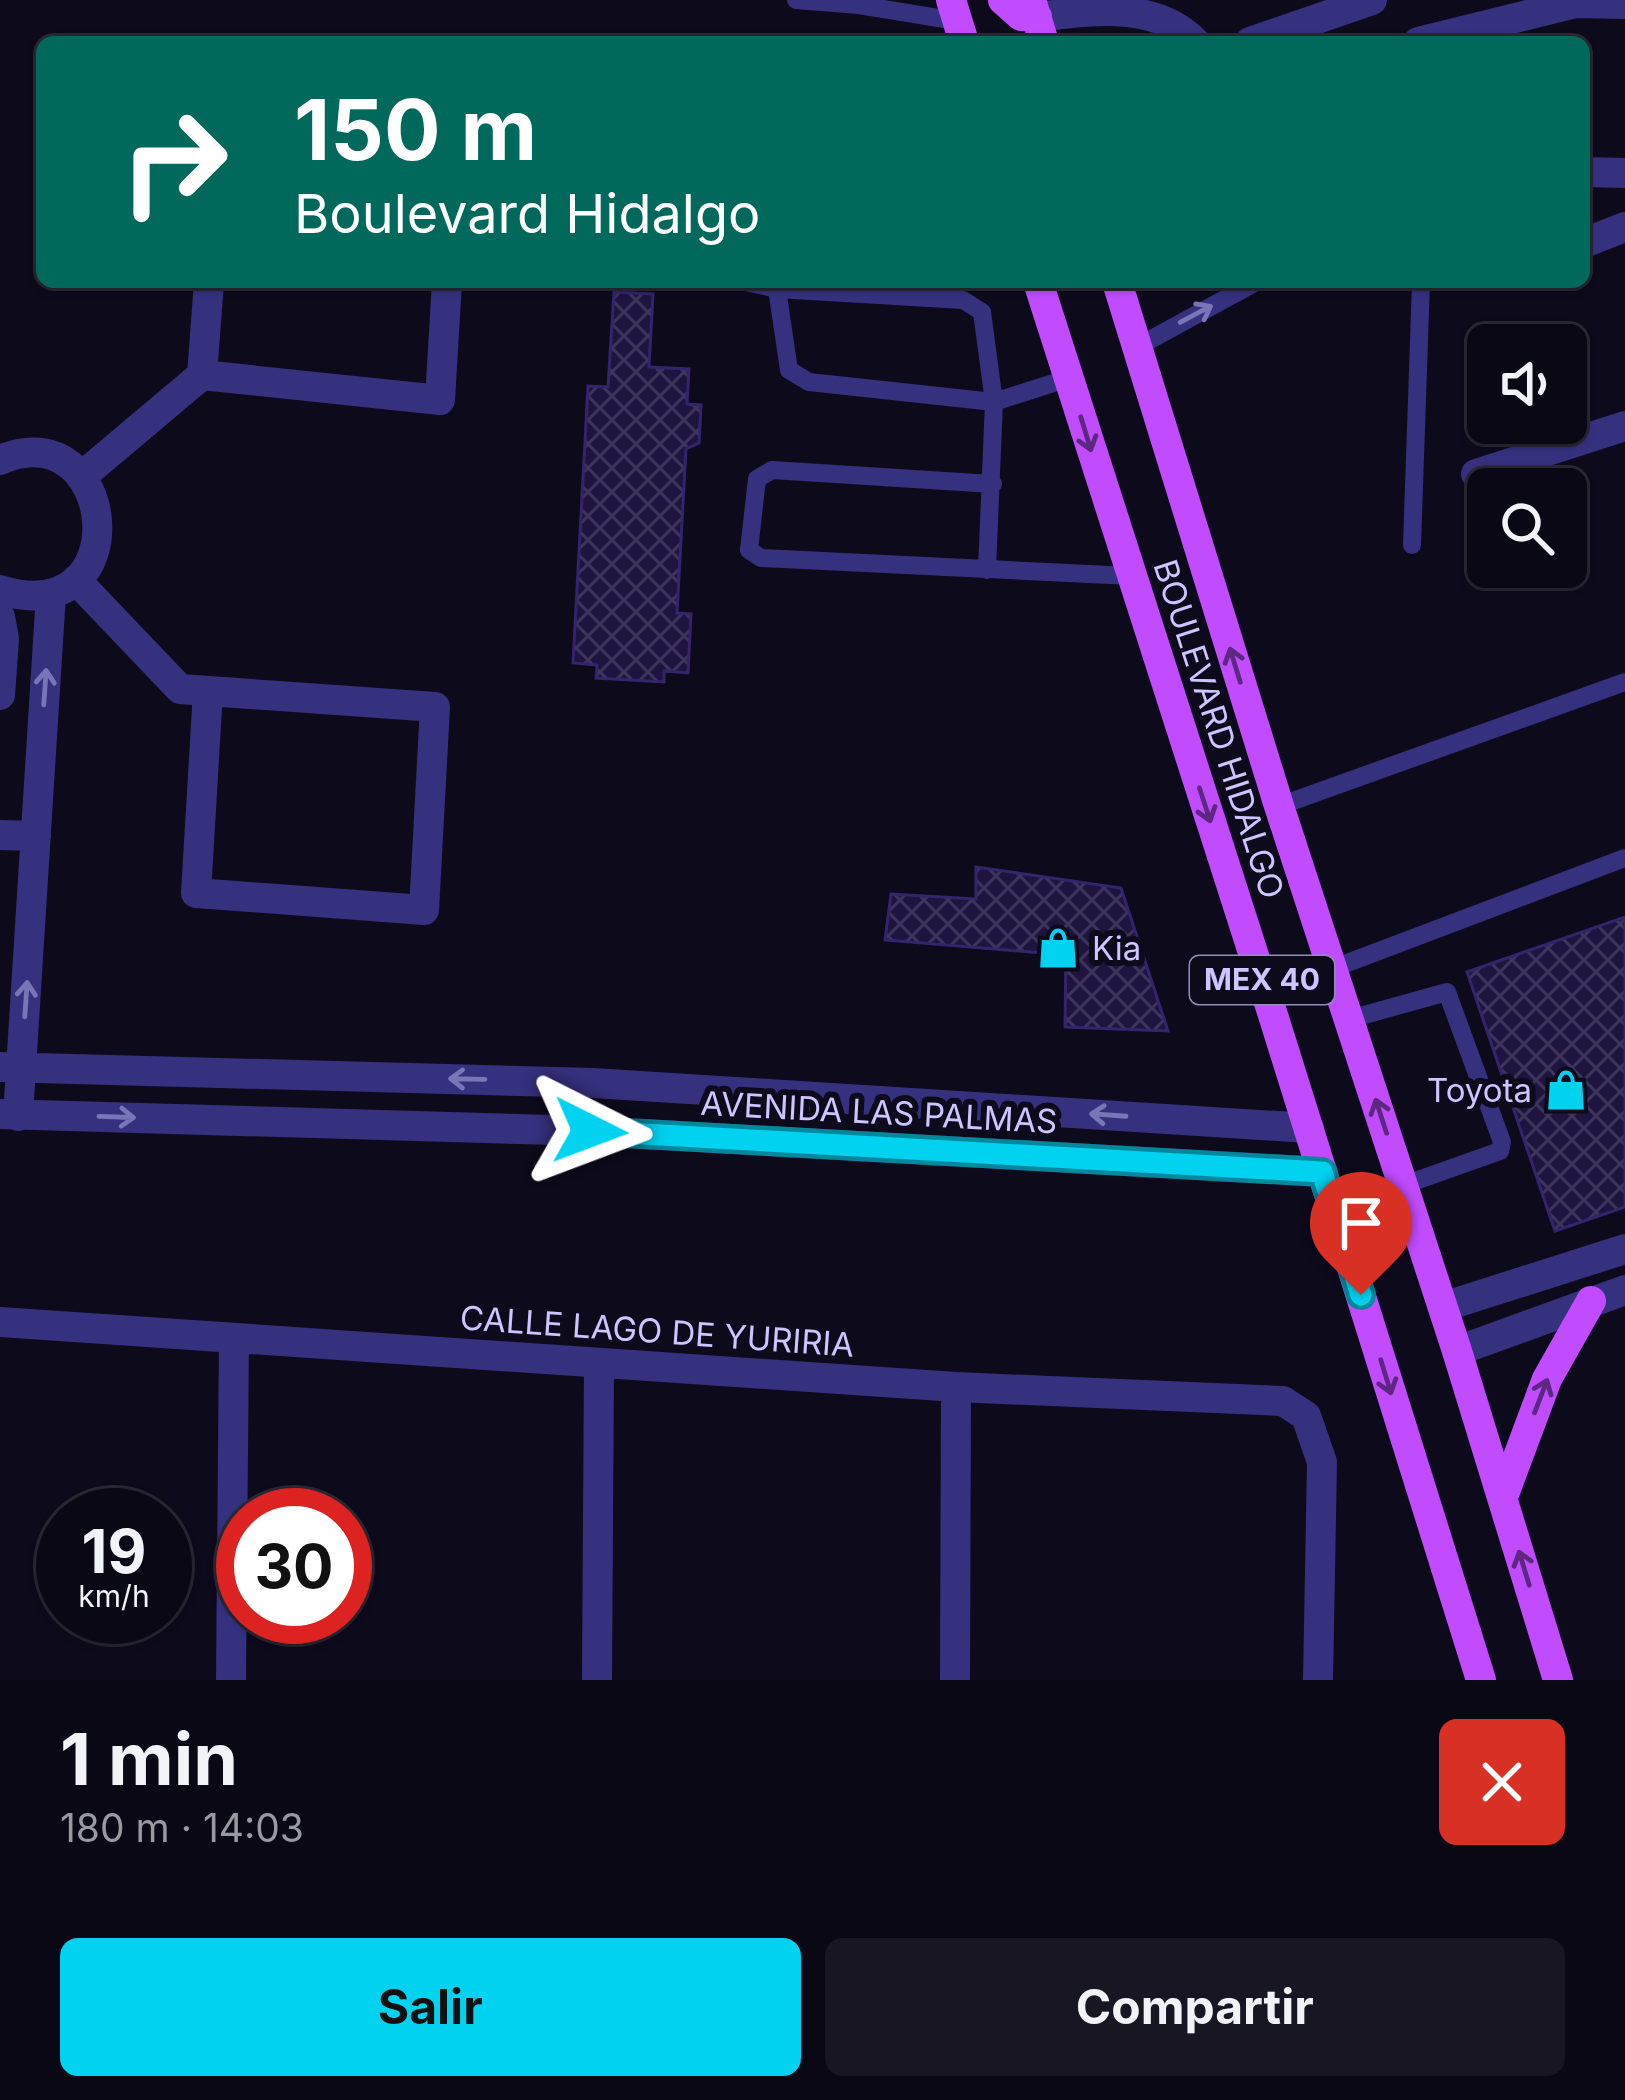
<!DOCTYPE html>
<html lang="es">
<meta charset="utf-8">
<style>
:root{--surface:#0a0815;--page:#181622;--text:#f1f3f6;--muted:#999aa0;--line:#2a2934;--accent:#00d2f0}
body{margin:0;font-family:Inter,sans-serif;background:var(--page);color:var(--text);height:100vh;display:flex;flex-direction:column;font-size:45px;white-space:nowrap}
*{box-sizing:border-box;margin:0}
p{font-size:39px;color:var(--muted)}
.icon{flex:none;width:66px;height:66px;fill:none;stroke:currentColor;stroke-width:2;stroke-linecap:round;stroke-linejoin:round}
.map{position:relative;height:1680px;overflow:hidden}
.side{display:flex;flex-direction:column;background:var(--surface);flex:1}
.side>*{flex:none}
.guide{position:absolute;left:36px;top:36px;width:1554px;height:252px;border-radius:18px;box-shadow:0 3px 9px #0004,0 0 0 3px var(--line);background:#00695c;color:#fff;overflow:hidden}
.buttons{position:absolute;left:1467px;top:324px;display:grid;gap:24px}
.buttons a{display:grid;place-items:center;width:120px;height:120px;border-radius:18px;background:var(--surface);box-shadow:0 3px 9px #0004,0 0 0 3px var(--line);font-size:60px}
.speed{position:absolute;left:36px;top:1488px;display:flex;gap:24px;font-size:60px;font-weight:700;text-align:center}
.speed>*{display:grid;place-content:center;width:156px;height:156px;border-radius:50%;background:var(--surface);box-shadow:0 3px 9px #0004,0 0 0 3px var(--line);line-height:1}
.speed small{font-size:30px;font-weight:400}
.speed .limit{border:18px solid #d22;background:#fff;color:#111}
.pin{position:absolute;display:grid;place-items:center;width:102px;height:102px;color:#fff;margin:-123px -51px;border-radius:50% 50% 50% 0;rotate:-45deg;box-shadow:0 0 12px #0007}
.pin .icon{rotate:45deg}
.me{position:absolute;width:132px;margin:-66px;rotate:93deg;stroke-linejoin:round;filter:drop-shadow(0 0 9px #0008)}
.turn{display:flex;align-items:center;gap:42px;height:252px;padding:0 60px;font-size:54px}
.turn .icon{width:156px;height:156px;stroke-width:2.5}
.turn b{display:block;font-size:84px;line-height:102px}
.round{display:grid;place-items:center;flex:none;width:126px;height:126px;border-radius:18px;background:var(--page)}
.head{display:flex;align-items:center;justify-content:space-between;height:204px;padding:0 60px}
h1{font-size:72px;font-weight:700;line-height:90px}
.primary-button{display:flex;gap:24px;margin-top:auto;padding:24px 60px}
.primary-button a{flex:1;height:138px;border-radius:18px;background:var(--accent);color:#111;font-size:48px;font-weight:700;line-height:138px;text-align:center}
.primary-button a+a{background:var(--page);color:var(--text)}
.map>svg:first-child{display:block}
</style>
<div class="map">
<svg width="1625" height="1680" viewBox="0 0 1625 1680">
<defs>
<pattern id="building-cross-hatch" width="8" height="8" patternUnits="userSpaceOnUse" patternTransform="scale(3)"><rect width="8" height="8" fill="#1e143f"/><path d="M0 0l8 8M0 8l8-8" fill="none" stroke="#3e355c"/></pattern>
</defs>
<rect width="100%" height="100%" fill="#0d0a1c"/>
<path fill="url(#building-cross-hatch)" stroke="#35246d" stroke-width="3" d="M614 292 653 294 649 367 689 369 687 404 701 405 699 443 686 449 677 613 691 614 688 673 664 671V682L596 678 597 665 573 663 588 386 608 387Z
M976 867 1121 888 1168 1031 1065 1027 1066 955 885 940 891 894 976 899Z
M1625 917V1207L1555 1231 1467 972Z"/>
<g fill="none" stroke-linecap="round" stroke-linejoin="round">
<path stroke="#36317f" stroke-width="18" d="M796 0 859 5 957 21
M746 282 777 289 963 300 982 312 994 402 987 570
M777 289 789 370 809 382 994 402 1069 378
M1137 347 1256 282
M993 484 772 470 757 479 749 550 761 558 1131 576
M1412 545 1421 282
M1279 806 1625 682
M1334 968 1625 858
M1350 1019 1447 992 1502 1142 1500 1151 1404 1185"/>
<path stroke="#36317f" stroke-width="30" d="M1037 17C1089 11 1154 0 1195 42
M1250 42 1372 0
M1418 42 1576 3 1625 4
M1584 172 1625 173
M1584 243 1625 227
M202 375 440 400 447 282
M0 460C118 409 141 633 0 590
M1476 474 1625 426
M81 477 202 375 209 282
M76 580 180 689 435 707 424 910 196 893 208 691
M0 617 4 639 0 695
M0 835 36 836
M0 1067 593 1083 1309 1128
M0 1114 590 1131 1323 1172
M18 1116 51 594
M1443 1307 1625 1249
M0 1322 956 1387 1283 1401 1306 1416 1322 1462 1318 1680
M1457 1351 1625 1290
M231 1680 234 1338
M597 1680 599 1363
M955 1680 956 1387"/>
<path stroke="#c14cff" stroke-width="30" d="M951 0 964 42
M1003 0 1021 16 1037 17
M1031 0 1044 42
M1038 282 1272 1012 1481 1680
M1117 282 1279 806 1457 1351 1558 1680
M1503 1497 1547 1379 1591 1301"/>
</g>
<defs><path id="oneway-shaft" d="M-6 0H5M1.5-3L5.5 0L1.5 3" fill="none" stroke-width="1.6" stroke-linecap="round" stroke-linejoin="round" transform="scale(3)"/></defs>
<g stroke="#7a74b9">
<use href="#oneway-shaft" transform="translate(1196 314) rotate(-28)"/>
<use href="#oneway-shaft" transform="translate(45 687) rotate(-86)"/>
<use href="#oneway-shaft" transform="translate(26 999) rotate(-86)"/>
<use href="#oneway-shaft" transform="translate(467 1079) rotate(-179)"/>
<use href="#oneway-shaft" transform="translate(1108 1115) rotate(-176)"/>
<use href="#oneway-shaft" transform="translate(117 1117) rotate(2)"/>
</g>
<g stroke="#5e2882">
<use href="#oneway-shaft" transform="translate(1086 434) rotate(73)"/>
<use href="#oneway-shaft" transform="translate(1235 665) rotate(-107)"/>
<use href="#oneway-shaft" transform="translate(1205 805) rotate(72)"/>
<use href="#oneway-shaft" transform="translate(1381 1116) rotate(-108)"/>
<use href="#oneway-shaft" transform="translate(1386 1377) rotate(73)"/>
<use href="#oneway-shaft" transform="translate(1541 1396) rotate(-69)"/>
<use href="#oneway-shaft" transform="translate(1524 1568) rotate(-107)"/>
</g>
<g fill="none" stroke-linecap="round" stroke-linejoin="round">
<g stroke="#00889c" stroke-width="30">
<path id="route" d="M590 1131 1322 1172 1361 1295"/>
</g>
<use href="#route" stroke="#00d2f0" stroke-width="21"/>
</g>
<defs>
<g id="shop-bare" transform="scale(3.24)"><path d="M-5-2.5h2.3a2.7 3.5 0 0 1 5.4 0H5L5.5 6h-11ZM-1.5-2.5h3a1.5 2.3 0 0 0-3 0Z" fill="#00d2f0" stroke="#0d0a1c" stroke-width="2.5" paint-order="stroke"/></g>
</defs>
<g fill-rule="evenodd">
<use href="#shop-bare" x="1058" y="948"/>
<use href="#shop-bare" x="1566" y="1090"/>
</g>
<g text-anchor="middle" stroke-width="12" stroke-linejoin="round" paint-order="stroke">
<rect fill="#0d0a1c" stroke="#938dbb" stroke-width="3" x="1190" y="956" width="144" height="48" rx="9"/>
<g font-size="30" font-weight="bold" fill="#cdc5ff">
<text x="1262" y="990">MEX 40</text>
</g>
<g font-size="33" fill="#cdc5ff" stroke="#0d0a1c">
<text transform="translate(1219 729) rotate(72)" y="12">BOULEVARD HIDALGO</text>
<text transform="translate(879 1112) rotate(3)" y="12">AVENIDA LAS PALMAS</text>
<text transform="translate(657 1331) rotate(4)" y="12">CALLE LAGO DE YURIRIA</text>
</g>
<g font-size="33" fill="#cdc5ff" stroke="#0d0a1c" text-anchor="start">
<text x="1092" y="960">Kia</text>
<text x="1532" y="1102" text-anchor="end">Toyota</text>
</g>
</g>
</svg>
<div class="buttons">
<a><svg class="icon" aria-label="sound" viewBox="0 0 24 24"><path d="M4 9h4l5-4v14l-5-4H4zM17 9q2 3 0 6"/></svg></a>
<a><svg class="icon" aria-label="search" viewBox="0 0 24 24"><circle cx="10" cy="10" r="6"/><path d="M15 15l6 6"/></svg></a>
</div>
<div class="speed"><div>19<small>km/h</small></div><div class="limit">30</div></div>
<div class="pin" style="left:1361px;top:1295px;background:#d93025"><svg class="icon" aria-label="arrive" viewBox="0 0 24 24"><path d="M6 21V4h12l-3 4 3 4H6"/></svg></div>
<svg class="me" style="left:590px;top:1131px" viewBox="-20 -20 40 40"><path d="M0-17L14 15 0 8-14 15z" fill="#00d2f0" stroke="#fff" stroke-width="4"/></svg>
<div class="guide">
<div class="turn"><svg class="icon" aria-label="right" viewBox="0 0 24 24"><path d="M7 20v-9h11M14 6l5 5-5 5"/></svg><div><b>150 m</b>Boulevard Hidalgo</div></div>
</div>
</div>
<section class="side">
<div class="head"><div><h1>1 min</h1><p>180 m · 14:03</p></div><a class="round" style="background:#d93025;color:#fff"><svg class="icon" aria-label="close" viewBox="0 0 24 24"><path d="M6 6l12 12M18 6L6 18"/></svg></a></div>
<div class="primary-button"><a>Salir</a><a>Compartir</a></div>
</section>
